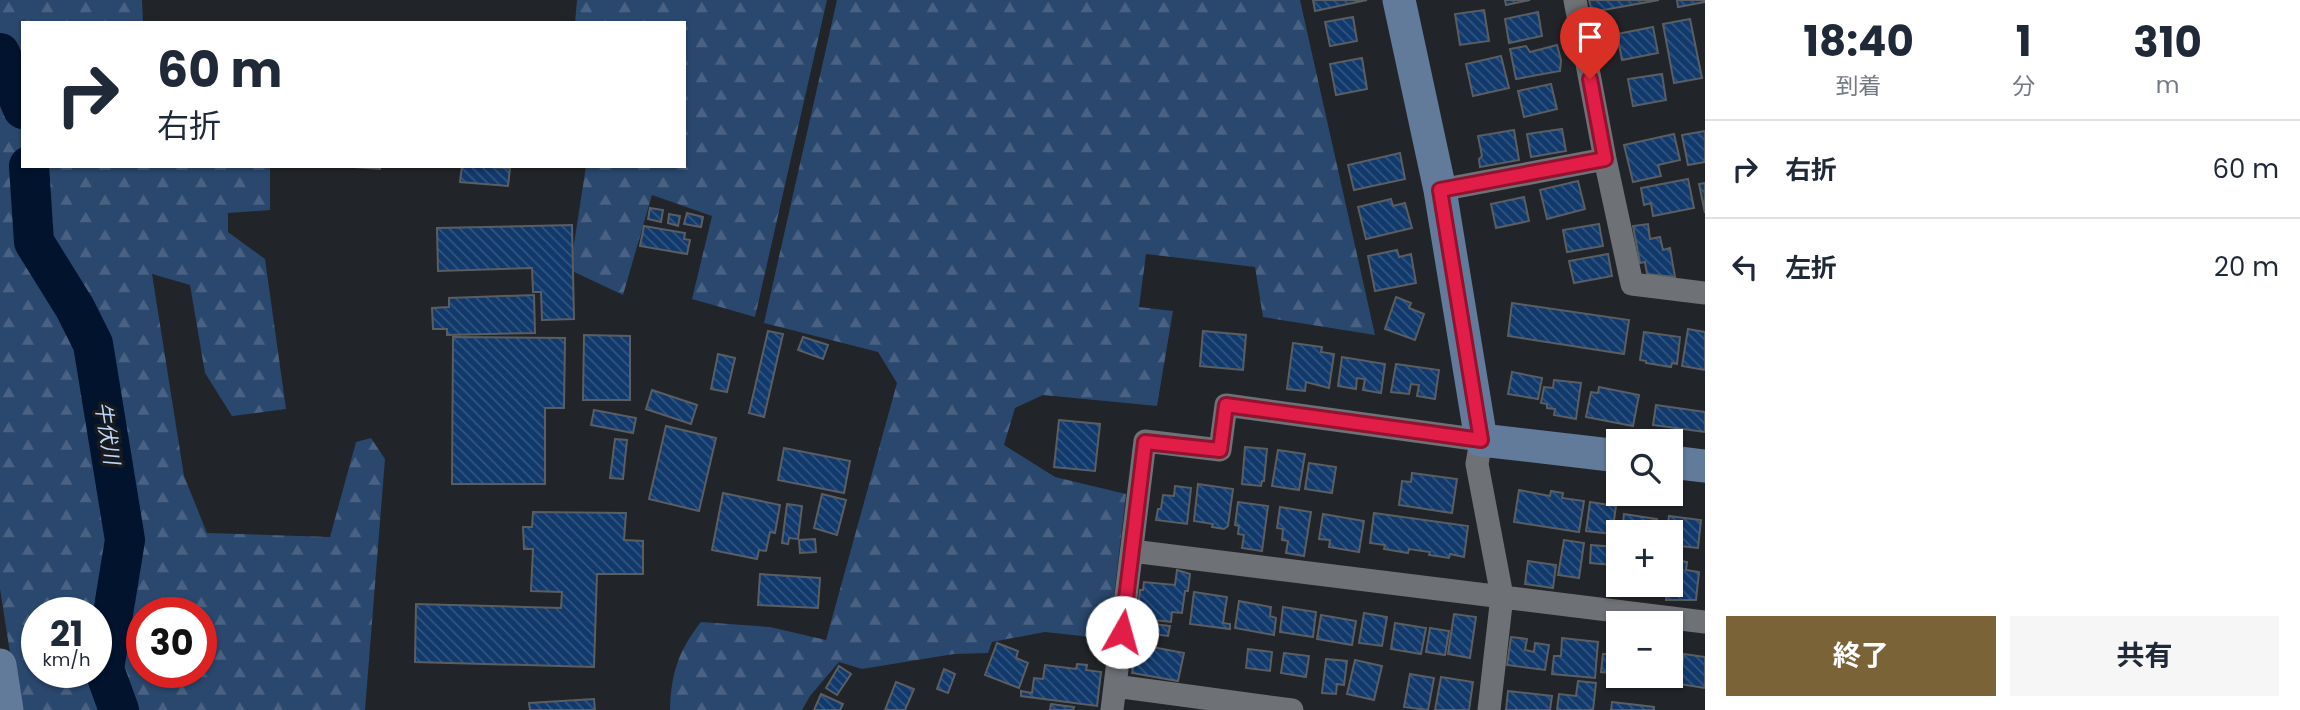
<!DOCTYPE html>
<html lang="ja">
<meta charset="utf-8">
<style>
:root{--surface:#fff;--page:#f6f6f7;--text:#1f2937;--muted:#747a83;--line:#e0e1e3;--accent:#7b6338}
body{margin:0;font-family:Poppins,"Noto Sans JP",sans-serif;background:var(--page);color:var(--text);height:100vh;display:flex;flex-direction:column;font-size:26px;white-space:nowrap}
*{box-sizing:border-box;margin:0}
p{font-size:23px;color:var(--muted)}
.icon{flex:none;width:38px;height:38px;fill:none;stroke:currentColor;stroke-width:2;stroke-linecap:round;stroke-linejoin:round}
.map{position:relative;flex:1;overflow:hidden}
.side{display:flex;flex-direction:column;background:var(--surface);width:595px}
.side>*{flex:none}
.guide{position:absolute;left:21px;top:21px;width:665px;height:147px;border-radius:0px;box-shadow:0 2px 5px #0004;background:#fff;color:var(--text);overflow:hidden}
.controls{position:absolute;left:1606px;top:429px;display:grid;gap:14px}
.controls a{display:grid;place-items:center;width:77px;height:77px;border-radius:0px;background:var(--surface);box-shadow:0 2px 5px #0004;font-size:35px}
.speed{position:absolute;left:21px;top:597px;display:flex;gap:14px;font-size:35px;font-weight:700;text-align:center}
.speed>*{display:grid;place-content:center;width:91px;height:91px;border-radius:50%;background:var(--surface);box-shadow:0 2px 5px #0004;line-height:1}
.speed small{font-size:18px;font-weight:400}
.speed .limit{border:10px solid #d22;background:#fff;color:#111}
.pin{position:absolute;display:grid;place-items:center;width:60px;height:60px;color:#fff;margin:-72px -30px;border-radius:50% 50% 50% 0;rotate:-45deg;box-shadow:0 0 7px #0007}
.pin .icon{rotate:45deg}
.me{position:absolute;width:77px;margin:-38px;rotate:7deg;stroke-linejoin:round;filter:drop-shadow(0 0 5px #0008)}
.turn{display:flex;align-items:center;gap:24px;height:147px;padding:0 21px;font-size:32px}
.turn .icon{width:91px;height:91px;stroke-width:2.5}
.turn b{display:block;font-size:49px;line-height:60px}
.eta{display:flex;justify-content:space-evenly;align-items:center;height:119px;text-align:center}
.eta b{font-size:42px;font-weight:700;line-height:49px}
.button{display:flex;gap:14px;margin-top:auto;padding:14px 21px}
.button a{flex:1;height:80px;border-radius:0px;background:var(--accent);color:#fff;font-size:28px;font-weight:700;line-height:80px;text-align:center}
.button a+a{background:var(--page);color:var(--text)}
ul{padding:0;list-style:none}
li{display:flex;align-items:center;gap:21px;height:98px;padding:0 21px;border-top:2px solid var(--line)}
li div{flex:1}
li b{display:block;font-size:26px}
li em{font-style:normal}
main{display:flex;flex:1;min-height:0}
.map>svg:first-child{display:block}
</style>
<main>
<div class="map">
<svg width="1705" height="710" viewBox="0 0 1705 710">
<defs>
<pattern id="forest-firs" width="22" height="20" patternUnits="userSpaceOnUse" patternTransform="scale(1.75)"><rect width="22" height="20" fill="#2a476d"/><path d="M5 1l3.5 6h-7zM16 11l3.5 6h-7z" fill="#496182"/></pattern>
<pattern id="building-back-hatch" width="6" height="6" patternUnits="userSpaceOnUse" patternTransform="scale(1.75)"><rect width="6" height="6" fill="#11396b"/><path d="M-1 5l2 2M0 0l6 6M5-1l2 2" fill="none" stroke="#335680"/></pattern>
</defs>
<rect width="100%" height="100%" fill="#212428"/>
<path fill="url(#forest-firs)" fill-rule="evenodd" d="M0 0H142L143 23H23V166H270V210L228 213V232L265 259 286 409 232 416 205 373 190 285 152 274 184 476 207 533 330 537 356 442 371 438 385 459 365 710H19L0 589ZM37 612H96V672H37ZM142 612H201V672H142Z
M577 0H827L755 317 692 299 712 216 652 195 623 295 570 270 586 166H684V23H575Z
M837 0H1300L1375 335 1263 317 1255 267 1146 254 1139 307 1173 311 1157 406 1043 395 1015 408 1004 445 1055 477 1126 494 1109 639 1045 632 992 642 988 653 954 654 862 669 839 662 810 696 802 710H670C671 674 678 651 701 622L770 627 826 640 897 383 878 352 764 323Z"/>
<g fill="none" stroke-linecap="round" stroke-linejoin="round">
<path stroke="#01132d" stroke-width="40" d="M0 53 23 109
M29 166 34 242 75 308 93 344 125 540 104 669 119 710"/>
</g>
<path fill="url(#building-back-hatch)" stroke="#5a5e62" stroke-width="2" d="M1313 0H1367L1315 11Z
M1505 0H1530L1506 5Z
M1589 0H1659L1592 12Z
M1677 0H1705V2L1678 7Z
M1484 10 1489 41 1460 45 1455 14Z
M1538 12 1542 36 1509 43 1505 19Z
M1353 17 1357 41 1330 46 1325 22Z
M1690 19 1702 78 1674 83 1663 24Z
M1653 27 1658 53 1622 60 1617 34Z
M1557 45 1561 60 1560 71 1516 79 1510 49 1526 46 1530 52Z
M1501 56 1509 88 1473 96 1466 64Z
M1362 58 1367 89 1336 95 1330 64Z
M1662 74 1666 100 1633 106 1628 79Z
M1551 84 1557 109 1524 117 1518 91Z
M1562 129 1566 151 1531 157 1527 134Z
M1514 130 1519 160 1480 167 1479 159 1482 156 1478 136Z
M1705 131V162L1688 165 1682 135Z
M1674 134 1680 160 1658 165 1661 176 1633 182 1624 145Z
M1400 153 1405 179 1354 190 1348 165Z
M341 166H380V169Z
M462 166 510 168 508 186 460 182Z
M1688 179 1694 208 1653 216 1651 203 1644 205 1641 188Z
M1578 181 1585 209 1547 219 1540 190Z
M1705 183V213L1699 184Z
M1524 197 1529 221 1496 228 1491 204Z
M1391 199 1393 206 1405 203 1412 228 1366 239 1358 207Z
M650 208 663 210 661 222 648 219Z
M687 213 703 217 701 227 684 224Z
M669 214 680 216 678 226 668 223Z
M1599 224 1603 246 1567 252 1563 230Z
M1648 224 1650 239 1660 237 1663 250 1670 248 1675 277 1647 274 1645 262 1640 263 1633 226Z
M572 225 574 319 542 320 541 292H533L532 268 438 271 437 228Z
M644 226 685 233 684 239 690 240 687 254 640 246Z
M1397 250 1399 257 1411 254 1416 283 1375 291 1368 256Z
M1608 254 1612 276 1574 283 1569 261Z
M534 295 535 333 447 335V329H433L432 308 449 307V298Z
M1396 297 1411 303 1409 308 1424 314 1415 340 1385 329Z
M1512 303 1629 320 1624 354 1508 336Z
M1688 329 1705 332V370L1682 366Z
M768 331 783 334 764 417 749 413Z
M1203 331 1246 335 1243 370 1200 366Z
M1644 332 1680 337 1677 364 1672 363 1671 367 1646 363V361L1640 360Z
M584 335 630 336V400H583Z
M453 337 565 338 564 408H545V484H452Z
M803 337 828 345 823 359 798 350Z
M1293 343 1322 347 1321 352 1334 354 1329 388 1306 382 1305 391 1287 389Z
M718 354 735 358 727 392 711 389Z
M1342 357 1385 364 1381 393 1363 390 1365 379 1357 378 1356 389 1338 386Z
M1396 364 1439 370 1435 399 1417 396 1419 385 1411 384 1409 394 1391 392Z
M1512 372 1542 378 1538 399 1508 394Z
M1554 380 1581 383 1576 419 1554 415 1555 409 1547 408V404L1541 403 1544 387 1553 388Z
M1599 387 1639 395 1633 426 1586 417 1591 392 1598 393Z
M652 390 697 405 691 424 646 409Z
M1656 405 1705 412V432L1653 425Z
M594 410 636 418 633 433 591 425Z
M1059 420 1100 424 1095 471 1054 467Z
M666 426 716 438 699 511 649 499Z
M615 439 627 440 623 479 610 478Z
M1245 447 1267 449 1264 481H1262L1261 486 1242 484Z
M784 448 850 461 844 493 778 480Z
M1278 450 1305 454 1299 490 1272 486Z
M1309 463 1336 467 1332 493 1305 489Z
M1412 473 1457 479 1452 513 1399 505 1402 481 1411 482Z
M1198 484 1233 489 1228 526 1224 529 1212 527 1213 524 1194 521Z
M1175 486 1191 488 1187 524 1156 520 1158 509H1161L1163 495 1174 496Z
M1519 490 1550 496 1551 491 1563 493 1562 498 1584 501 1579 532 1514 522Z
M723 493 780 505 775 533 770 532 766 551 759 550 757 559 712 550Z
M822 494 846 500 837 535 814 528Z
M1238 502 1268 506 1262 551 1242 548 1244 535 1238 534 1239 526 1235 525Z
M1590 502 1616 506 1612 534 1586 531Z
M787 504 802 506 798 539 789 538 788 544 782 543Z
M1280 507 1311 512 1304 556 1286 553 1288 541 1282 540 1283 529 1277 528Z
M533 512 626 513 624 540 643 541V574H597L594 667 415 662 416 604 561 608 562 592 531 591 533 549H524L523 527H532Z
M1374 513 1468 526 1464 557 1450 554 1449 558 1429 555 1430 552 1409 549 1408 553 1384 549 1385 545 1370 543Z
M1323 514 1364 521 1359 552 1329 547 1330 540 1319 539Z
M1624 514 1657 519 1656 532H1622Z
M1669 516 1701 520 1698 548 1671 545V532H1667Z
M815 539 816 552 800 553 799 540Z
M1564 540 1584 543 1579 578 1558 575Z
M1591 545 1616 547 1614 565 1590 563Z
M1671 559 1687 562 1686 570 1699 572 1696 600H1666L1668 584H1671Z
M1528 561 1556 565 1553 588 1525 584Z
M1177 570 1190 574 1188 591H1185L1182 613 1172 612 1171 622 1137 618 1140 590H1143L1144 582 1175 585Z
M760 574 820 578 818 608 758 605Z
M1194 592 1227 597 1223 623 1230 624V629L1190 624Z
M1239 601 1271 607 1270 616 1276 618 1274 635 1235 628Z
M1283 607 1316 612 1313 637 1280 632Z
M1364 613 1387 617 1382 646 1359 643Z
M1454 614 1476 617 1470 658 1448 654Z
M1321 615 1356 621 1352 645 1317 639Z
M1395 623 1426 628 1421 654 1391 649Z
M1154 624 1170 626 1168 636 1152 634Z
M1430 628 1449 631 1445 655 1426 652Z
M1511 637 1527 639 1525 650 1534 652 1535 643 1549 645 1545 670 1507 665Z
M1562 638 1598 642 1595 678 1552 674 1554 656H1561Z
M997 643 1018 651 1016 658 1028 663 1019 688 985 675Z
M1147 646 1184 653 1178 681 1132 673 1135 651 1146 652Z
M1248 649 1272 652 1270 671 1246 668Z
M1609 651 1619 652V676H1633V679L1610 676V673L1601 672 1603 654H1608Z
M1284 653 1309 656 1306 677 1281 673Z
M1684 654 1705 657V688L1679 684Z
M1326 659 1347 661 1344 685 1337 684 1336 694 1322 693Z
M1355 660 1382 666 1374 700 1347 694Z
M1077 664 1087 665 1086 670 1101 672 1097 706 1021 696V691L1032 693 1034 678 1043 679 1045 665 1076 669Z
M839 666 851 674 837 695 826 688Z
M944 669 955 674 948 693 937 689Z
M1410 674 1434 678 1428 710 1404 707Z
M1640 676H1667L1663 681 1640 679Z
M1441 677 1473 682 1469 710H1435Z
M1578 681 1596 683 1593 710H1557L1559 694 1576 696Z
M896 682 914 689 905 710H885Z
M1508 691 1552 696 1550 710H1506Z
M821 694 843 704 840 710H814Z
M594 699 595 710H530L529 703Z
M1612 702 1654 707V710H1611Z
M1051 704 1074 707 1073 710H1050Z"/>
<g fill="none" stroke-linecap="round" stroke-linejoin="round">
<path stroke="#6e7277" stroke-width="23" d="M1575 0 1605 159 1632 284 1705 293
M1440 190 1605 159
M1132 551 1705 622
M1115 686 1292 710
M1112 710 1145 441 1220 450 1226 405 1481 440 1477 464 1502 596 1489 710"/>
<path stroke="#627b9b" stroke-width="33" d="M1399 0 1440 190 1481 440 1619 456
M1671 462 1705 466
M0 665 7 710"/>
</g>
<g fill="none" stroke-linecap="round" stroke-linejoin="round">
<g stroke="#92132f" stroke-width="18">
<path id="route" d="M1122 632 1145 442 1220 450 1226 405 1481 440 1440 190 1605 159 1590 79"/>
</g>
<use href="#route" stroke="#e11d48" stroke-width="12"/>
</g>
<g text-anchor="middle" stroke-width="7" stroke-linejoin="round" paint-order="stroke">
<g font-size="21" font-style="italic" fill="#c0d8f8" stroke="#171a1e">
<text transform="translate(107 433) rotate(81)" y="7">牛伏川</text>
</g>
</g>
</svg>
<div class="controls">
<a><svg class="icon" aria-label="search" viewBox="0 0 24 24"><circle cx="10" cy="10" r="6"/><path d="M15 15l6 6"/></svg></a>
<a>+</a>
<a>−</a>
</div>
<div class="speed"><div>21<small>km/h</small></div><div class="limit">30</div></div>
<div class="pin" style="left:1590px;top:79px;background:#d93025"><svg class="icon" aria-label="arrive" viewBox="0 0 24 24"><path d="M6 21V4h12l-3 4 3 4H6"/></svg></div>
<svg class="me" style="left:1122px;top:632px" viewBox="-20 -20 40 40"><circle r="19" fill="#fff"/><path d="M0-13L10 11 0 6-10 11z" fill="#e11d48"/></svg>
<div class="guide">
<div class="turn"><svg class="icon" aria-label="right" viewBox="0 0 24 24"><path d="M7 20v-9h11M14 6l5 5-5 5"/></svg><div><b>60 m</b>右折</div></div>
</div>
</div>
<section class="side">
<div class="eta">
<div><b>18:40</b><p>到着</p></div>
<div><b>1</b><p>分</p></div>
<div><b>310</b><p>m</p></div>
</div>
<ul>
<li><svg class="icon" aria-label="right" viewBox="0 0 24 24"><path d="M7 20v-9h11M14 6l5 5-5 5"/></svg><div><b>右折</b></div><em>60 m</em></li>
<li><svg class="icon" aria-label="left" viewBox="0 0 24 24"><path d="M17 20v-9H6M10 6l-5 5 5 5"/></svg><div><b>左折</b></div><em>20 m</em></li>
</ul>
<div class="button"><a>終了</a><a>共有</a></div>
</section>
</main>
